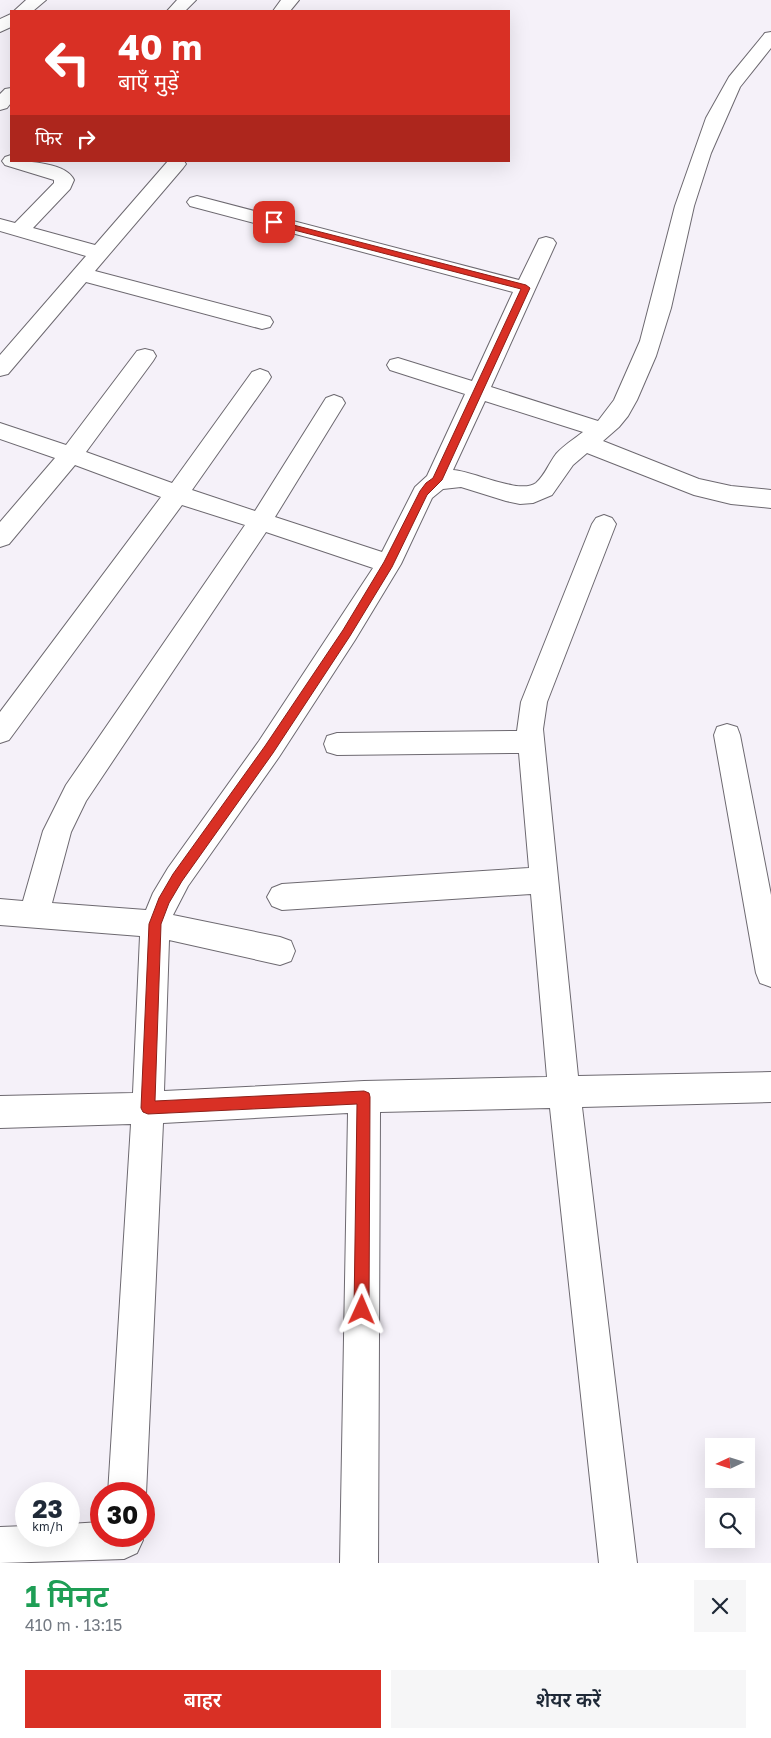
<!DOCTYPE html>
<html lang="hi">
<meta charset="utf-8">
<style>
:root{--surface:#fff;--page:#f6f6f7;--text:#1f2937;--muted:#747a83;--accent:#d93025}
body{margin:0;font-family:"Golos Text","Noto Sans Devanagari",sans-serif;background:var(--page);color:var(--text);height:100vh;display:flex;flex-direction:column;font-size:19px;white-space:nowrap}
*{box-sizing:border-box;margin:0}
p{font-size:16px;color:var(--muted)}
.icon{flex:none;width:28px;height:28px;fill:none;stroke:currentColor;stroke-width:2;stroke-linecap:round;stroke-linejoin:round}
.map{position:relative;height:1563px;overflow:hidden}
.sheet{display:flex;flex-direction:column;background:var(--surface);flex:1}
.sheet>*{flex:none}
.top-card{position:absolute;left:10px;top:10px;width:500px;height:152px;border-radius:0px;box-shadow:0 5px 20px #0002;background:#d93025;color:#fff;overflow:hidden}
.needle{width:32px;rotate:266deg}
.tools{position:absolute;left:705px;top:1438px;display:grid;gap:10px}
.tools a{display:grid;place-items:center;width:50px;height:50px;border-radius:0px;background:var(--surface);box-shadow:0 5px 20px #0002;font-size:25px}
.speed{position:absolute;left:15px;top:1482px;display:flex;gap:10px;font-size:25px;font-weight:700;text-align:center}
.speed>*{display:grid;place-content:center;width:65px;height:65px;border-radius:50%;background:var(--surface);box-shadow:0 5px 20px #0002;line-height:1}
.speed small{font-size:12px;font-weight:400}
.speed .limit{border:8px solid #d22;background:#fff;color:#111}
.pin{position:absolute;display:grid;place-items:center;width:42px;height:42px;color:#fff;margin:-21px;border-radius:10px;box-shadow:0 2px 8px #0006}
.me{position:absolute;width:55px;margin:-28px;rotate:1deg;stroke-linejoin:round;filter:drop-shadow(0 0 4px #0008)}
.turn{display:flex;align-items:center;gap:18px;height:105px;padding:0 25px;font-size:22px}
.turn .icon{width:65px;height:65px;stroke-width:2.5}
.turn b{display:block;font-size:35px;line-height:42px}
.then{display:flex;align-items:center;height:48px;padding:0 25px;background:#0003;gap:10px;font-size:19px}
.round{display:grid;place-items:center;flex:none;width:52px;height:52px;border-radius:0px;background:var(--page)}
.headline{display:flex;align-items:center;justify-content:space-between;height:85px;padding:0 25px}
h1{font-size:30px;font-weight:600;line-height:38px;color:#1e9e55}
.action{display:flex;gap:10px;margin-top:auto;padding:10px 25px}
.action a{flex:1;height:58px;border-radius:0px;background:var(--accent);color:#fff;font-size:20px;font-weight:600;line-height:58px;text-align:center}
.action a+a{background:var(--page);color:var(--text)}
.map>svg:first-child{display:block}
</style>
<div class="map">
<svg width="771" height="1563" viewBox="0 0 771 1563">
<rect width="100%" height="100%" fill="#f5f1f9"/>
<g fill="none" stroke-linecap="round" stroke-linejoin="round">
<g stroke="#6d6970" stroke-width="2">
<path id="minor" d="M26 0H46L33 11H14Z
M177 0H196L185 11H167Z
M281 0H299L290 11H273Z
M11 14V27L0 32V19Z
M771 32V48L740 87 711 153 694 206 671 308 656 356 637 400 628 416 619 427 603 441 699 479 731 486 771 490V508L731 504 694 495 587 453 573 465 552 495 533 503 520 504 506 501 461 487 443 489 432 498 401 564 355 640 279 757 188 886 173 915 280 937 291 941 295 951 291 961 280 965 169 940 164 1091 364 1081 547 1077 531 894 282 910 272 906 267 897 272 888 282 884 529 868 519 753 337 755 327 752 324 744 327 736 337 733 517 731 521 702 592 524 596 518 604 515 612 518 616 524 547 702 543 729 578 1076 771 1072V1102L582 1107 637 1563H599L550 1108 380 1112 378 1563H340L348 1113 163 1123 146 1494 144 1498V1494H108L131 1124 0 1128V1096L133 1093 140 936 0 925V899L23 901 43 831 66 785 245 525 182 505 9 740 0 743V712L161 497 75 465 9 544 0 547V522L55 458 0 439V423L66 445 137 351 145 349 153 351 156 356 153 361 86 452 172 483 252 372 260 369 268 372 271 377 268 382 192 490 255 511 326 398 334 395 342 398 345 403 275 517 382 552 415 487 427 476 465 394 390 370 387 365 390 360 398 358 472 381 513 292 190 206 187 202 190 198 197 196 519 280 539 239 546 237 553 239 556 243 491 387 598 421 614 400 640 341 675 206 706 118 729 77 765 33ZM485 401 583 432C574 439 564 445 556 454 549 463 545 475 536 483 520 495 473 471 453 470ZM266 532 373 568 259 741 168 868 153 893 146 910 52 903 71 832 86 801Z
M11 88V103L7 108 0 110V94L5 89Z
M11 155V161C28 161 67 163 74 180L70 189 33 228 95 245 168 161H184L186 164 183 168 95 271 270 317 273 322 270 327 262 329 86 282 8 374 0 376V355L86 256 0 231V219L15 223 54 183V180L5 165 2 161 5 157Z
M727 724 737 727 740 735 771 895V987L760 983 756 973 714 735 717 727Z
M101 1522V1536H141L143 1540 137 1553 124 1559 0 1563V1527L26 1526V1536H69V1524Z"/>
</g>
<use href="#minor" fill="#fff" fill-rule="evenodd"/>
</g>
<path fill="#d93025" stroke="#8d1f18" d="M274 220 526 285 530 288 442 480 427 495 392 567 350 636 273 753 182 881 169 903 161 924 155 1101 364 1091 369 1093 370 1097 369 1310 367 1315 362 1318 356 1315 354 1310 357 1104 148 1114 143 1112 141 1108 149 924 159 898 173 874 265 746 343 630 384 562 420 491 426 483 433 478 521 289 271 224V221Z"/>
</svg>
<div class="tools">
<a><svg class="needle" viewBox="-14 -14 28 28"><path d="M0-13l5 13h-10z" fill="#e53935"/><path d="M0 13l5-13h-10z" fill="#747a83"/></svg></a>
<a><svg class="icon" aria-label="search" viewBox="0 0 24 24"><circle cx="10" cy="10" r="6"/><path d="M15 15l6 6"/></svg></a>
</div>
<div class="speed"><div>23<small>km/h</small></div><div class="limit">30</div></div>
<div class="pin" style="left:274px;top:222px;background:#d93025"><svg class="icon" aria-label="arrive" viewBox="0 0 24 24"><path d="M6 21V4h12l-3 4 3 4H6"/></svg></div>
<svg class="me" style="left:362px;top:1310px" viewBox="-20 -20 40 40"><path d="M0-17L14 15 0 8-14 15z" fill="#d93025" stroke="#fff" stroke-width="4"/></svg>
<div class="top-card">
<div class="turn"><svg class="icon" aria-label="left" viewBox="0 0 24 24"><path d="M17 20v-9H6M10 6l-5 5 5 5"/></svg><div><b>40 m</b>बाएँ मुड़ें</div></div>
<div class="then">फिर<svg class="icon" aria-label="right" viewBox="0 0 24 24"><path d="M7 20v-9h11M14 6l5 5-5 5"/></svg></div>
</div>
</div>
<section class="sheet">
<div class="headline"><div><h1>1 मिनट</h1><p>410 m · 13:15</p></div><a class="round"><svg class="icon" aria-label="close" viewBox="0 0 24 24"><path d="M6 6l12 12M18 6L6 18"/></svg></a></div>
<div class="action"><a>बाहर</a><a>शेयर करें</a></div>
</section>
